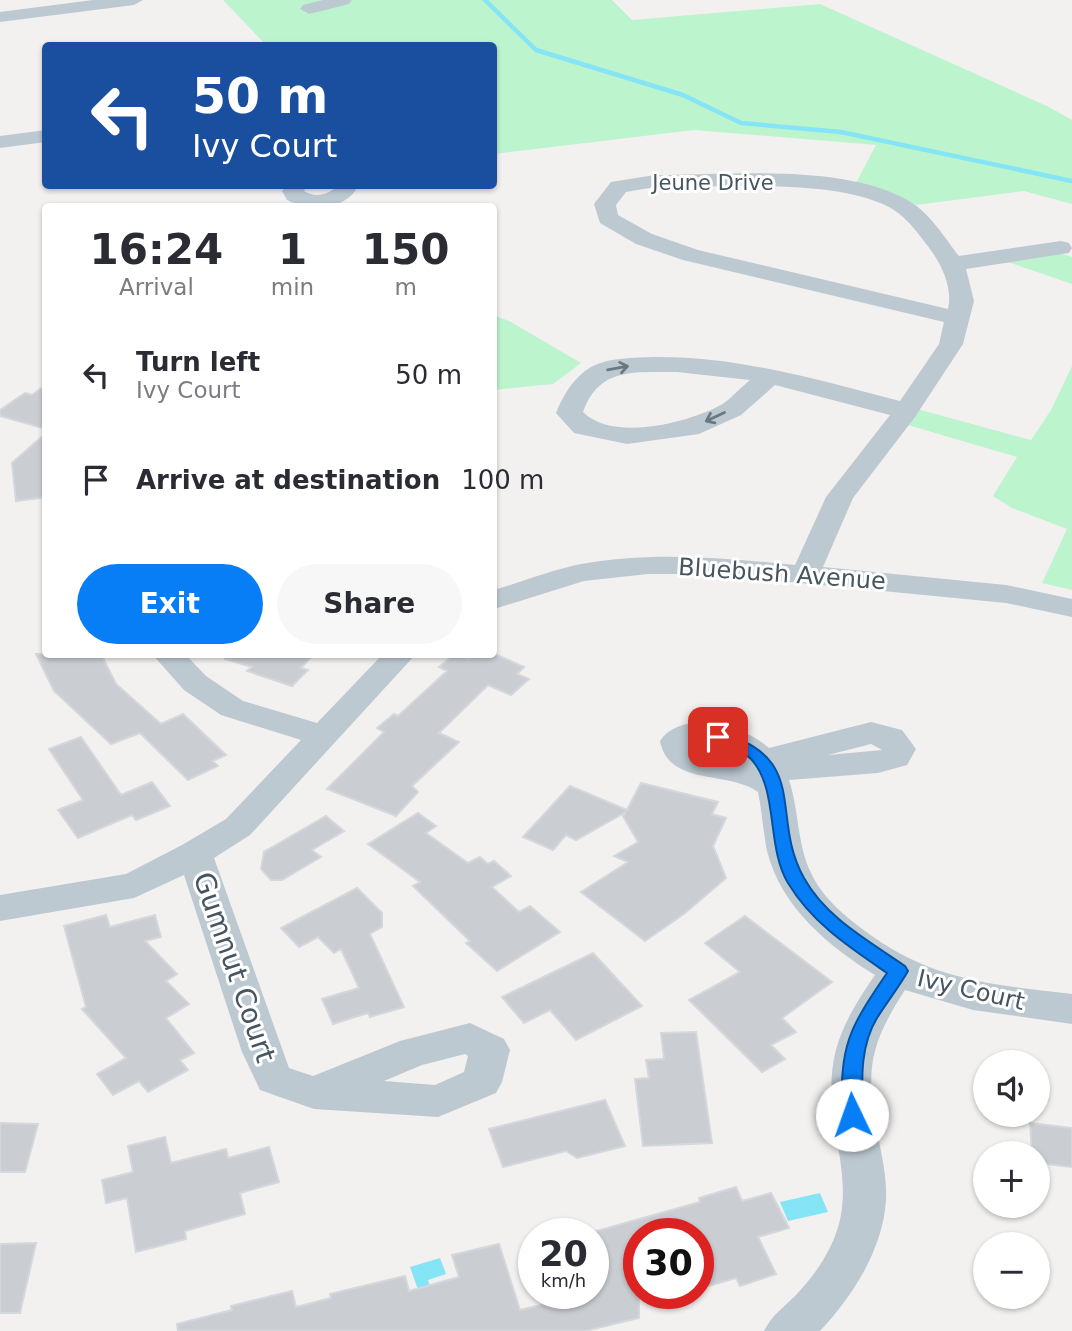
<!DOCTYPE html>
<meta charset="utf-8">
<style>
:root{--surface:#fff;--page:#f7f7f7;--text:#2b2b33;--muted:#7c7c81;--accent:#087ef6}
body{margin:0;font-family:"DejaVu Sans",sans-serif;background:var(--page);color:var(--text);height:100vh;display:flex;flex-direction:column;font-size:26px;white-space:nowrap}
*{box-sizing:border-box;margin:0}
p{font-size:23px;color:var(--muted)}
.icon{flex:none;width:38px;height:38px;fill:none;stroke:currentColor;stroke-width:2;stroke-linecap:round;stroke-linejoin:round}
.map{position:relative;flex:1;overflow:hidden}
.side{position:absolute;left:42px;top:203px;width:455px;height:455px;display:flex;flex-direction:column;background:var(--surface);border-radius:7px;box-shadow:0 2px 5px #0004}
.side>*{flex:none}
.top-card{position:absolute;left:42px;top:42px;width:455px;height:147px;border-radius:7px;box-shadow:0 2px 5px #0004;background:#1a4fa0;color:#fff;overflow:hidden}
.controls{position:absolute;left:973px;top:1050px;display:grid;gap:14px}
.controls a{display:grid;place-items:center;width:77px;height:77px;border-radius:50%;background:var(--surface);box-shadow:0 2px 5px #0004;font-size:35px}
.speed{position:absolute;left:518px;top:1218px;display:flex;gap:14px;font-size:35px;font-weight:700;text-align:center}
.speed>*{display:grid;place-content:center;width:91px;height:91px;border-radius:50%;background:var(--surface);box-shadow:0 2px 5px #0004;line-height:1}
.speed small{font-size:18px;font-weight:400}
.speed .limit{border:10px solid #d22;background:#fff;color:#111}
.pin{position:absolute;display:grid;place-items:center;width:60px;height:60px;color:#fff;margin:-30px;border-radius:14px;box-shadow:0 4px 10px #0006}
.me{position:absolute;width:77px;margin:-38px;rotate:357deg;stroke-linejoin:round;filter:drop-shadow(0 0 5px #0008)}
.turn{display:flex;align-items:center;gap:24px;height:147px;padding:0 35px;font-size:32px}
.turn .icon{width:91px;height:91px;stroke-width:2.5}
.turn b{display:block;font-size:49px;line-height:60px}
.eta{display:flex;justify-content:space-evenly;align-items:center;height:119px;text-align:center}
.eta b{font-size:42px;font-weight:700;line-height:49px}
.primary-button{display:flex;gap:14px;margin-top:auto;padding:14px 35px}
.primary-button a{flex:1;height:80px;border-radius:42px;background:var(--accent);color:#fff;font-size:28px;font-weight:700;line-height:80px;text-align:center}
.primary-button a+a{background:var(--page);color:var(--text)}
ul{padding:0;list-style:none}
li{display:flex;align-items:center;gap:21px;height:105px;padding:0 35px}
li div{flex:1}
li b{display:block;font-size:26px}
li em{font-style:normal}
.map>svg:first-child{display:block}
</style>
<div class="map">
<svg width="1072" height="1331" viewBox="0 0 1072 1331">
<rect width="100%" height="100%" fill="#f3f0f0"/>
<path fill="#bcf4ce" d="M223 0H612L632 20 820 4 1049 107 1072 120V204L1024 191 916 205 856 183 876 145 694 130 494 154V46L266 45Z
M1055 252 1072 257V284L1005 261Z
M494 315 511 322 581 363 553 384 494 390Z
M1072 366V590L1042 583 1067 529 1012 508 993 496 1017 457 908 425 917 409 1031 440 1051 410Z"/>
<path fill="#85e4f5" d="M820 1193 828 1212 788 1221 780 1202Z
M440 1258 446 1274 428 1280 439 1315 428 1318 410 1267Z"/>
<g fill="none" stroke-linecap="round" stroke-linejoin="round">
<path stroke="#85e4f5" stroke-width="4.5" d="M485 0 536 50 683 95 741 123 841 132 1072 181"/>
</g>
<path fill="#caced3" stroke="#d4d7dc" stroke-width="2" d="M46 385V429L0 416V410L25 393 32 395Z
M46 433V497L16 501 12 463Z
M36 654H101L116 684 161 724 183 714 226 755 213 761 218 766 188 780 140 733 111 744 54 691Z
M225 654H314L301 668 308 670 292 686 247 671 252 667 225 659Z
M455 654 469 659 474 654H495L524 667 517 674 529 679 511 695 488 685 439 733 459 742 412 786 418 792 396 816 327 789 384 732 377 728 394 714 398 716 447 671 439 667Z
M81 737 121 795 152 782 170 806 136 820 132 815 78 838 58 810 83 800 49 749Z
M641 783 718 802 712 814 726 818 713 846 726 878 684 914 645 941 581 892 628 862 614 856 638 842 623 816 626 812 576 840 566 835 553 850 523 837 570 786 627 810Z
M418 813 436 826 426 833 468 863 480 857 488 864 494 861 511 876 492 887 519 912 530 906 560 932 497 971 466 943 470 941 413 886 420 882 368 844Z
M326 816 344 831 312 850 321 857 282 880H271L261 869 264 852Z
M357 888 382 913V927L370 934 404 1007 370 1017 368 1013 333 1024 322 999 359 988 341 949 334 953 318 937 299 947 281 928Z
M106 915 110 927 155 915 161 937 145 941 177 974 166 981 189 1004 166 1018 194 1053 180 1060 188 1070 148 1092 139 1081 113 1095 97 1074 126 1058 82 1009 86 1007 64 926Z
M745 916 832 982 782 1018 796 1032 771 1045 785 1059 762 1072 689 1000 740 972 705 943Z
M593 953 642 1006 576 1040 550 1010 524 1023 502 997Z
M696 1032 712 1143 643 1146 635 1079 649 1078 646 1060 664 1059 661 1033Z
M605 1100 625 1146 577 1158 566 1151 503 1167 489 1129Z
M0 1123 38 1124 25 1172H0Z
M1030 1123 1072 1128V1167L1038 1163V1153H1032Z
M165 1137 171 1163 226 1149 228 1158 269 1147 279 1182 240 1193 245 1214 185 1231 186 1239 136 1252 127 1198 106 1203 102 1180 133 1172 128 1146Z
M736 1187 742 1201 771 1193 789 1228 758 1237 776 1274 740 1286 736 1278 698 1289V1234H639V1318L585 1331H178L177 1324 232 1310 231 1306 292 1291 296 1307 331 1298 330 1294 405 1276 409 1291 459 1277 452 1255 499 1244 520 1310 570 1298 568 1293H593V1232L700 1202 699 1198Z
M36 1243 20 1313H0V1244Z"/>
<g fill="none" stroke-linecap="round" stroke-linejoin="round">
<path fill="#bdc9d1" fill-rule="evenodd" d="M93 0H143L134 5 0 22V12Z
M323 0H352L349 4 309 14 300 9 303 5Z
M46 130V142L0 148V136Z
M655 175C729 175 844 163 909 201 930 213 944 237 959 256L1061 241 1069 243 1072 248 1069 253 966 269 974 301 963 344 915 417 853 498 823 567 1006 585 1072 599V617L1006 603 709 574H648L584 581 494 609V590C522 582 551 570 581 564 652 551 723 558 795 565L826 497 890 415 775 385 741 415 699 434 627 444 574 433 556 413C563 395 574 377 591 367 610 357 633 358 654 357 738 356 818 380 900 401L939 344 944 322 683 260 636 244 600 223 594 204 611 182ZM655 187C719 188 840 177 894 210 908 219 920 236 930 249 942 265 953 289 948 309L698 250 652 234 618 215 616 205 626 192ZM677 372 750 380C740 388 731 399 721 405 687 423 613 442 583 412 600 366 635 373 677 372Z
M286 186H307L304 191C314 197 324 196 334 189L333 186H353L356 190C341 211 309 211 287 200L282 191Z
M152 654H185L206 676 243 701 317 723 383 654H416L250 835 214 858 289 1068 313 1076 400 1041 470 1023 504 1039 510 1050 502 1082 496 1093 438 1117 314 1109 260 1090 242 1052 184 875 134 898 0 921V895L126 874 182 845 226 819 301 740 221 715 184 690ZM465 1054 468 1056 464 1072 435 1085 384 1081 422 1065Z
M871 722 902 730 916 749 907 765 878 773 789 780C799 810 797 844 811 873 821 895 842 914 861 928 930 981 989 984 1072 994V1024L973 1010 905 990C869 1045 865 1072 878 1136 882 1157 887 1178 886 1200 883 1249 853 1296 820 1331H764C772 1315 783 1308 795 1296 815 1275 831 1252 839 1224 847 1194 841 1164 836 1134 824 1064 835 1033 875 975 828 946 781 907 767 851 763 831 762 811 758 792 728 770 669 787 660 741 682 708 745 726 769 748ZM871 744 882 750 828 755ZM694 745 720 748 743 762C727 759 704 759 694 745Z"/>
</g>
<defs><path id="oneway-shaft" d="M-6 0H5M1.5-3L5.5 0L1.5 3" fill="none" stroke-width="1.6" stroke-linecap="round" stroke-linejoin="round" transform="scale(1.75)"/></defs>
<g stroke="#6a7882">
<use href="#oneway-shaft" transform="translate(618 368) rotate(-10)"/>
<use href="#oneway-shaft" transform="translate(715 417) rotate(155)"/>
</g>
<path fill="#087ef6" stroke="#0552a0" stroke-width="2" d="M718 732C812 757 769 816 804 878 826 918 869 941 905 966L908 971C899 987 887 1002 877 1018 859 1048 862 1082 863 1115L860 1121 852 1124 845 1121 842 1115C840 1045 848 1030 887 973 849 947 812 923 788 883 766 847 779 789 751 759 741 749 725 746 712 741L710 737Z"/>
<g text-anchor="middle" stroke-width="6" stroke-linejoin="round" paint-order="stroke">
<g font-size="21" fill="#465560" stroke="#fff">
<text x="713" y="190">Jeune Drive</text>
</g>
<g font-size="24" fill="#465560" stroke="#fff">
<text transform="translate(782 574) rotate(4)" y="8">Bluebush Avenue</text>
<text transform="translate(971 990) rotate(13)" y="8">Ivy Court</text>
</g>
<g font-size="28" fill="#465560" stroke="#fff">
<text transform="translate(235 967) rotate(71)" y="10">Gumnut Court</text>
</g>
</g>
</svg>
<div class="controls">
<a><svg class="icon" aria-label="sound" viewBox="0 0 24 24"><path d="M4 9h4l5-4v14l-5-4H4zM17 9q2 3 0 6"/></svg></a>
<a>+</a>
<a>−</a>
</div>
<div class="speed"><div>20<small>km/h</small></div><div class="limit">30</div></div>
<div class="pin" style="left:718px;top:737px;background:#d93025"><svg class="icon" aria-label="arrive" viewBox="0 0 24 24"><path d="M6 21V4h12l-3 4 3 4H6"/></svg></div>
<svg class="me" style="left:852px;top:1115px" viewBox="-20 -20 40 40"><circle r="19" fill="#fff"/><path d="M0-13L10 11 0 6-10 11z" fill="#087ef6"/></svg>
<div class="top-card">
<div class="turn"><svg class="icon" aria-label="left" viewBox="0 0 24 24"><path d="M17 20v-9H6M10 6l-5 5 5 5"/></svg><div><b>50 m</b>Ivy Court</div></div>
</div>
<section class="side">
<div class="eta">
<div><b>16:24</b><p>Arrival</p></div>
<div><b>1</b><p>min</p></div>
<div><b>150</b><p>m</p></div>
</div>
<ul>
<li><svg class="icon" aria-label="left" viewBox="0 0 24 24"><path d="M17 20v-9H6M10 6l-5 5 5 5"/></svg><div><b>Turn left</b><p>Ivy Court</p></div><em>50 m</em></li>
<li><svg class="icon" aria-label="arrive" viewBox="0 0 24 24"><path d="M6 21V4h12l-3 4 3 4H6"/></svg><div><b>Arrive at destination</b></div><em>100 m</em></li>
</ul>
<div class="primary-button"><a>Exit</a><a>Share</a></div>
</section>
</div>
